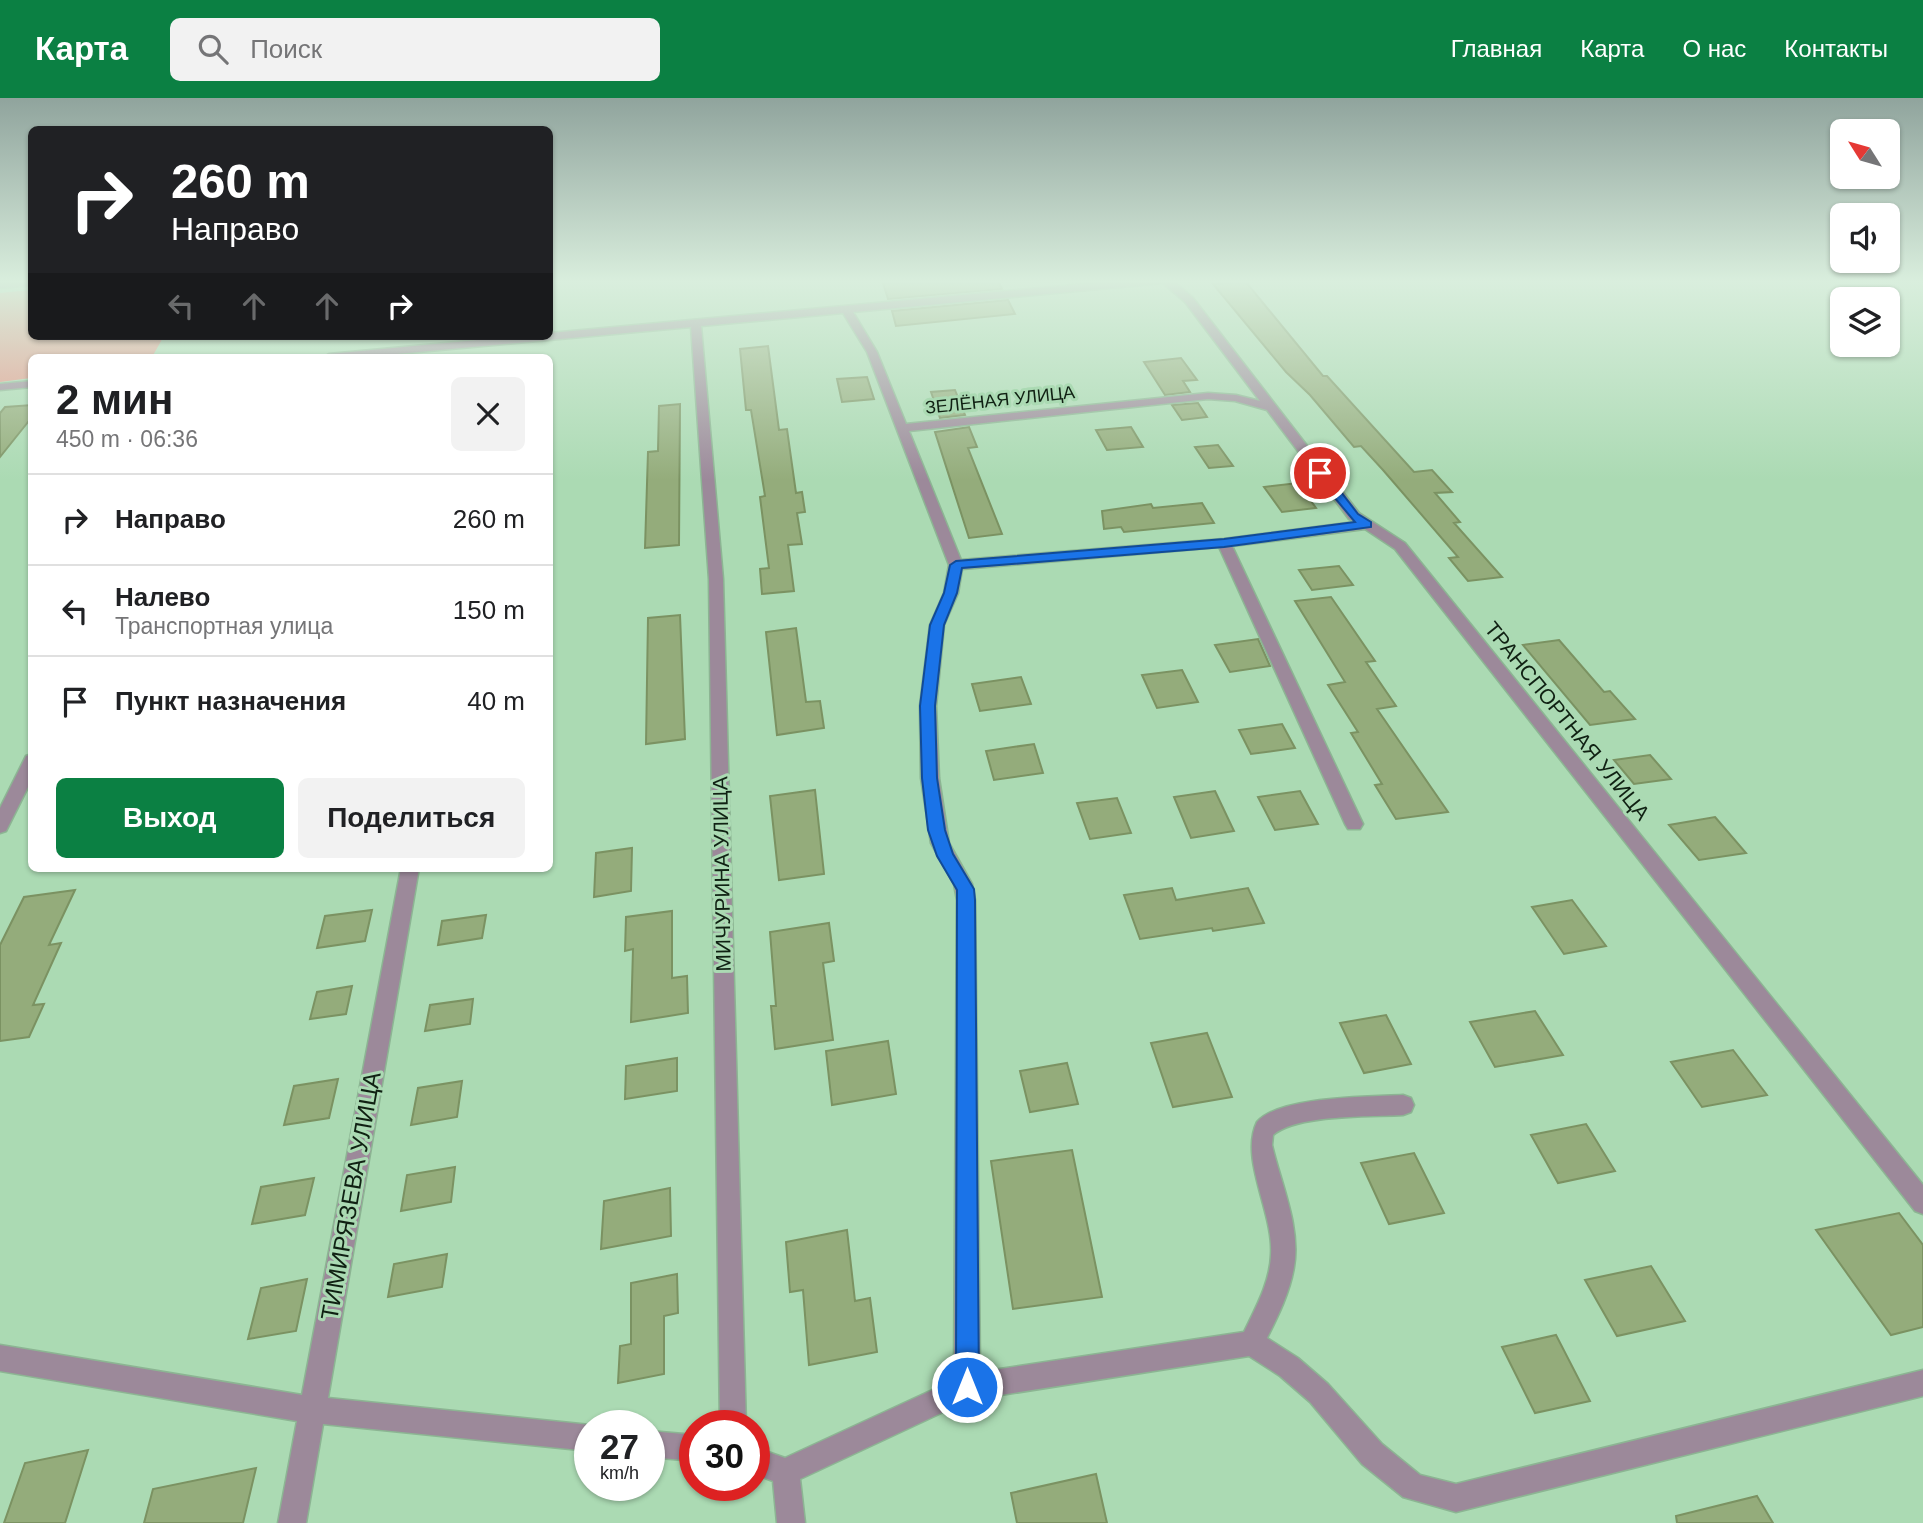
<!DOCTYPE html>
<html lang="ru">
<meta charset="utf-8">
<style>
:root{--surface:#fff;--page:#f2f2f2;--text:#202124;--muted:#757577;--line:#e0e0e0;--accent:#0b8043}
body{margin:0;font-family:Helvetica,sans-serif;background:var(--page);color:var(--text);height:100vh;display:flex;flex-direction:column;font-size:26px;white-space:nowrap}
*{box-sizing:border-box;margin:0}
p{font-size:23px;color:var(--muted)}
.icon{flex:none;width:38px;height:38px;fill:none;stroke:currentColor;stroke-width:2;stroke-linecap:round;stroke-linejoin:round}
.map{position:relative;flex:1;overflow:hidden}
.side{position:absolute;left:28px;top:256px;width:525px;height:518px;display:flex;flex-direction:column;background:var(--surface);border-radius:10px;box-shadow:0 2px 5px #0004}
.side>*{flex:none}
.banner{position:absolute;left:28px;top:28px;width:525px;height:214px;border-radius:10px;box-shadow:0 2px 5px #0004;background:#202124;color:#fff;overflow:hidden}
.needle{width:46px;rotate:307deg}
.controls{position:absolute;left:1830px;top:21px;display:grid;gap:14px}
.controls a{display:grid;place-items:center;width:70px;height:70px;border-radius:10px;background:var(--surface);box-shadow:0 2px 5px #0004;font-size:35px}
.speed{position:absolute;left:574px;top:1312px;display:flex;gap:14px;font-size:35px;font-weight:700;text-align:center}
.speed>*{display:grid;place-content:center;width:91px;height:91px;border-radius:50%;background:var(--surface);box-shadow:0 2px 5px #0004;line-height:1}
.speed small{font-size:18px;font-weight:400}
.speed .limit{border:10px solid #d22;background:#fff;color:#111}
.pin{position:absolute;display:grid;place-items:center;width:60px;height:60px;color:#fff;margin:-30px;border:4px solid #fff;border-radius:50%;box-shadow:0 2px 7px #0007}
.me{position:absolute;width:77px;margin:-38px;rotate:0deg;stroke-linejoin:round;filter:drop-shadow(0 0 5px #0008)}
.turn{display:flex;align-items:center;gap:24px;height:147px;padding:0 28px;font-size:32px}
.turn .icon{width:91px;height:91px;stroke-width:2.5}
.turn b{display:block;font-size:49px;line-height:60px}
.lanes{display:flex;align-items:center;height:66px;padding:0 28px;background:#0003;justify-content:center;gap:35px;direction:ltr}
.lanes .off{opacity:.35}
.round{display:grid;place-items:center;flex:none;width:74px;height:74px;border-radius:10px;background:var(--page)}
.head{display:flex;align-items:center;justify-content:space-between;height:119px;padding:0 28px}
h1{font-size:42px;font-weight:800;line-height:52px}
.cta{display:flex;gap:14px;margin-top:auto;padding:14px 28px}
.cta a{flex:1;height:80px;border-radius:10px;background:var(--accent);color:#fff;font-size:28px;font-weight:800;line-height:80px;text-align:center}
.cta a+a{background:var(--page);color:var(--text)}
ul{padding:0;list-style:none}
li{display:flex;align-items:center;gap:21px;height:91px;padding:0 28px;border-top:2px solid var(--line)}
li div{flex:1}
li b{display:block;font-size:26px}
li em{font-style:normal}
header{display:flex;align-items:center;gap:42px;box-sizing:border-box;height:98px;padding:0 35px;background:var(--accent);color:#fff}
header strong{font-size:33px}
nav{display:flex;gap:38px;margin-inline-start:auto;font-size:24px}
.search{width:490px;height:63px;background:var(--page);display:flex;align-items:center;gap:18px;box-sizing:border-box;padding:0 24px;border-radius:10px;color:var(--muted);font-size:26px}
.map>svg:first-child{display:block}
</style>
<header>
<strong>Карта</strong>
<div class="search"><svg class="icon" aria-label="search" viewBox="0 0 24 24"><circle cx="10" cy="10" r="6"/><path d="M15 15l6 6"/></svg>Поиск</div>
<nav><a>Главная</a><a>Карта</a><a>О нас</a><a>Контакты</a></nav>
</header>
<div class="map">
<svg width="1923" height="1425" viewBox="0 0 1923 1425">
<rect width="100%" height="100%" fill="#abdab3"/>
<path fill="#e79487" d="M31 192 32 238H164L152 259H32L31 280 0 284V195Z"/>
<path fill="#94ac7b" stroke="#7b9262" stroke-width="2" d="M882 182H998L1002 191 888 201Z
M1245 183 1323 278H1327L1414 374 1432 372 1452 394 1435 395 1460 424 1454 425 1502 479 1468 483 1449 460 1458 459 1383 372 1361 348 1354 349 1310 297 1286 274 1213 186Z
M1008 202 1015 216 896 228 892 213Z
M768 248 779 332 787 331 796 395 802 394 805 414 797 415 802 446 788 447 794 493 762 496 760 471 769 470 760 399 765 398 751 312H746L740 251Z
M1181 260 1197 282 1183 283 1190 294 1165 297 1144 264Z
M867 279 874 301 842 304 837 281Z
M955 292 965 317 940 320 931 294Z
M1198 305 1207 319 1182 322 1172 307Z
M680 306 679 447 645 450 648 354 658 353 659 308Z
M32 307V319L0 359V315L5 309Z
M969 329 977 349 968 350 1002 436 969 440 935 334Z
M1131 329 1143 349 1107 352 1096 332Z
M1218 347 1233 368 1209 370 1195 349Z
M1298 385 1316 410 1282 414 1264 389Z
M1202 405 1214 425 1124 434 1121 429 1104 431 1102 413 1151 406 1153 410Z
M1339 468 1353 487 1312 492 1299 472Z
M1331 499 1375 563 1366 564 1396 608 1377 611 1448 714 1396 721 1375 687 1382 686 1351 635 1358 634 1328 587 1345 584 1295 503Z
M680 517 685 641 646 646 648 520Z
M796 530 806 604 820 603 824 630 777 637 766 534Z
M1258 541 1270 568 1230 574 1215 547Z
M1559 542 1604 594 1610 593 1635 621 1590 627 1523 547Z
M1182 572 1198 604 1157 610 1142 577Z
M1021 579 1031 606 980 613 972 586Z
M1282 626 1295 650 1251 656 1239 632Z
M1034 646 1043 675 994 682 986 653Z
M1650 657 1671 681 1634 686 1614 662Z
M815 692 824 776 779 782 770 698Z
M1215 693 1234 733 1191 740 1174 699Z
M1300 693 1318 726 1275 732 1258 699Z
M1117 700 1131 735 1090 741 1077 705Z
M1715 719 1746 755 1699 762 1669 727Z
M632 750 631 793 594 799 596 755Z
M1172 790 1176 802 1248 790 1264 825 1213 833 1212 830 1140 841 1124 797Z
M75 792 49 847 61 845 33 907 44 906 29 939 0 943V847L24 799Z
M1572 802 1606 848 1564 856 1532 809Z
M372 812 365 843 317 850 325 818Z
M672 813V880L687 878 688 915 631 924 633 851 625 853 626 819Z
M486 817 482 840 438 847 442 823Z
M829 825 834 863 823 865 833 942 775 951 771 908H776L770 834Z
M352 888 346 916 310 921 317 894Z
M473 901 470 926 425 933 430 907Z
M1535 913 1563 957 1495 969 1470 924Z
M1386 917 1411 966 1364 975 1340 925Z
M1207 935 1232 999 1173 1009 1151 945Z
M888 943 896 996 832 1007 826 953Z
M1733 952 1767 997 1702 1009 1671 964Z
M677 960V993L625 1001 626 968Z
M1067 965 1078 1006 1030 1014 1020 973Z
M338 981 329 1020 284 1027 294 988Z
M462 983 457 1019 411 1027 418 990Z
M1586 1026 1615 1073 1558 1085 1531 1037Z
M1072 1052 1102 1199 1013 1211 991 1063Z
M1414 1055 1444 1115 1389 1126 1361 1065Z
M455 1069 451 1104 401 1113 407 1077Z
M314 1080 305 1117 252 1126 261 1089Z
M670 1090 671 1138 601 1151 604 1103Z
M1899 1115 1923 1147V1229L1891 1237 1816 1132Z
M847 1132 855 1203 870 1200 877 1254 809 1267 803 1192 790 1194 786 1144Z
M447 1156 442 1189 388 1199 394 1166Z
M1651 1168 1685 1223 1617 1238 1585 1182Z
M677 1176 678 1215 664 1218V1276L618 1285 620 1248 631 1246V1185Z
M307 1181 296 1233 248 1241 261 1190Z
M1556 1237 1590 1303 1535 1315 1502 1249Z
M88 1352 65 1425H4L25 1365Z
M256 1370 243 1425H144L153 1391Z
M1096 1376 1107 1425H1017L1011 1395Z
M1757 1398 1773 1425H1677L1676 1418Z"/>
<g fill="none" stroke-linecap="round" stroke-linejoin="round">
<g stroke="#8cb593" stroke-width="3">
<path id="minor" d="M32 182V187L0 190V184Z
M1127 182H1172L1193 200 1359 415 1405 445 1923 1087V1116L1915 1113 1395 451 1365 431 1232 448 1363 726 1360 731H1348L1345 726 1219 449 962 471 958 495 944 527 936 608 939 680 949 745 972 786 975 802 980 1274 1244 1234C1256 1209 1270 1184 1271 1157 1274 1115 1239 1061 1257 1024 1279 998 1369 999 1403 997L1411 1000 1414 1007 1411 1014 1403 1017C1371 1019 1297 1016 1273 1037L1272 1047C1281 1086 1301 1129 1294 1169 1290 1194 1278 1218 1267 1240L1298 1260 1328 1286 1382 1346 1420 1377 1456 1386 1923 1272V1298L1456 1414 1403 1399 1362 1366 1310 1304 1280 1278 1249 1258 969 1302 800 1381 805 1425H777L773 1383 754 1376V1349L785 1360 954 1282 957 802 954 786 931 745 921 680 920 608 930 527 944 495 949 467 867 254 843 215 701 228 723 481 746 1328H720L709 481 691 229 364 259H324L329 256 522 238H550V235ZM1163 185 1185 204 1260 303 1236 297 1208 295 906 326 877 254 853 214ZM1208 301 1235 303 1267 312 1349 421 1355 424 1224 441 961 462 909 333Z
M32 283V289L0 292V286Z
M32 656V681L6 733 0 735V710L26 658Z
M401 770H419L328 1300 590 1327 594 1328H590V1353L323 1326 306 1425H278L297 1323 0 1273V1247L302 1297Z
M649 1333 695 1337V1363L649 1359Z"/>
</g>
<use href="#minor" fill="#9c899a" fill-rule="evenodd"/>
</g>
<linearGradient id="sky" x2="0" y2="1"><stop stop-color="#90a49d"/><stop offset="0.48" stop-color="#d9eedd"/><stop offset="1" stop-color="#d9eedd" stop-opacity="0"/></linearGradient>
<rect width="1923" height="382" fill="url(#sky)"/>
<path fill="#1a73e8" stroke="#114b97" stroke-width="2" d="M1320 371 1324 372 1358 416 1371 424V429L1224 449 962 470 957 495 944 527 935 608 937 680 945 732 953 756 974 791 975 802 979 1289 976 1297 967 1301 959 1297 956 1289 957 792 937 758 928 732 922 680 920 608 930 527 944 495 950 467 956 463 1224 441 1355 424 1314 375Z"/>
<g text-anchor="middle" stroke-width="6" stroke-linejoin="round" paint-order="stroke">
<g font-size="18" fill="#102113" stroke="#abdab3">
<text transform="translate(1000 302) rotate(-6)" y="6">ЗЕЛЁНАЯ УЛИЦА</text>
</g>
<g font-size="21" fill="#102113" stroke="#abdab3">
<text transform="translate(1567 623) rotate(51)" y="7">ТРАНСПОРТНАЯ УЛИЦА</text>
<text transform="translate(722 776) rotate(-91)" y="7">МИЧУРИНА УЛИЦА</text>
</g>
<g font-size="24" fill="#102113" stroke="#abdab3">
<text transform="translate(351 1098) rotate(-80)" y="8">ТИМИРЯЗЕВА УЛИЦА</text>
</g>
</g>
</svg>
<div class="controls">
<a><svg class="needle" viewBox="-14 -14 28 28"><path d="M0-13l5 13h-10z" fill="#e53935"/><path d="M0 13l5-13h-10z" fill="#757577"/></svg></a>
<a><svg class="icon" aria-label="sound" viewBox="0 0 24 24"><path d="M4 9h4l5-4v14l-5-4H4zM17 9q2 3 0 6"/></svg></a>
<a><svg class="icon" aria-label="layers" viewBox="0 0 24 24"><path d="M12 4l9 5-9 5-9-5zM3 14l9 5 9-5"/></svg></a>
</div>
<div class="speed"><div>27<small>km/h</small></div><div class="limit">30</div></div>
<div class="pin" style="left:1320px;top:375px;background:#d93025"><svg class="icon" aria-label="arrive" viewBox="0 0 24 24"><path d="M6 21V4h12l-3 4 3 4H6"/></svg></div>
<svg class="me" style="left:967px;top:1289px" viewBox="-20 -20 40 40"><circle r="17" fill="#1a73e8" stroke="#fff" stroke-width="3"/><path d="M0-11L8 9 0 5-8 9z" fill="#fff"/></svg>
<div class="banner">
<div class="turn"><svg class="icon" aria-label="right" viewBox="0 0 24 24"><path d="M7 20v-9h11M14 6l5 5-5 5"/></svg><div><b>260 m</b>Направо</div></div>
<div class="lanes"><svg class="icon off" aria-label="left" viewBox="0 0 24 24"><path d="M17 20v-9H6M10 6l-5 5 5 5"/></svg><svg class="icon off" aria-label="ahead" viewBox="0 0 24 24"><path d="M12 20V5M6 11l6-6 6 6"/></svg><svg class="icon off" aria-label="ahead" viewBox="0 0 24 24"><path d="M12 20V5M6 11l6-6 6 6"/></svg><svg class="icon" aria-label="right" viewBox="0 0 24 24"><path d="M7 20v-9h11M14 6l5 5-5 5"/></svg></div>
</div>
<section class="side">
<div class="head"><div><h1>2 мин</h1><p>450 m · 06:36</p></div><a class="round"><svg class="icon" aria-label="close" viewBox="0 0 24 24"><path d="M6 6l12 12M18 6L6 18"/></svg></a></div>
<ul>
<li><svg class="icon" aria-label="right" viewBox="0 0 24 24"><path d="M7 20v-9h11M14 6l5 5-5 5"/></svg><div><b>Направо</b></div><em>260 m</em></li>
<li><svg class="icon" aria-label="left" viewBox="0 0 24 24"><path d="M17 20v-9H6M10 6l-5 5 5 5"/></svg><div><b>Налево</b><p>Транспортная улица</p></div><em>150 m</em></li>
<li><svg class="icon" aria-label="arrive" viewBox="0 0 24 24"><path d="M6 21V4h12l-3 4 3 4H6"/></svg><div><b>Пункт назначения</b></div><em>40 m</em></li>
</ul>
<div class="cta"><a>Выход</a><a>Поделиться</a></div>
</section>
</div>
